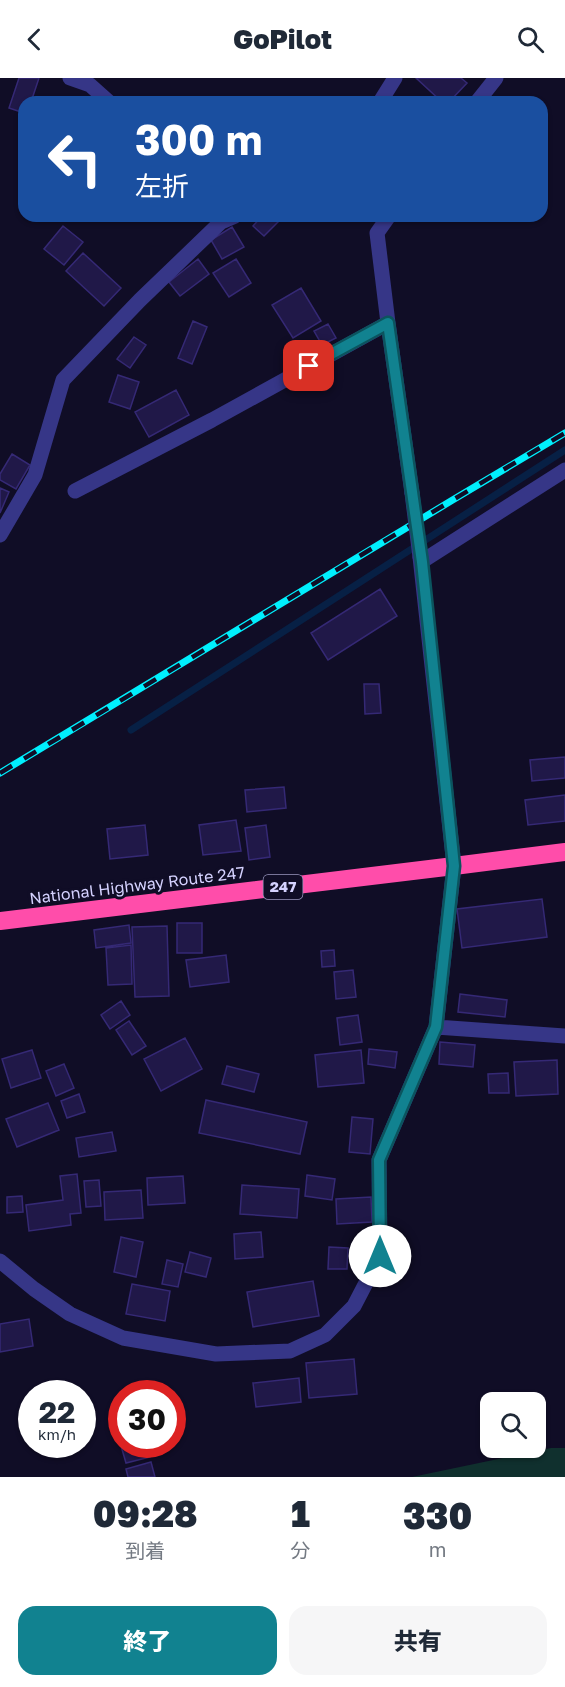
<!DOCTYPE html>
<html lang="ja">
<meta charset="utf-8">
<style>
:root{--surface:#fff;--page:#f6f6f7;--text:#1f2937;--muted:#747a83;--accent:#118290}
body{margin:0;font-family:"Golos Text","Noto Sans JP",sans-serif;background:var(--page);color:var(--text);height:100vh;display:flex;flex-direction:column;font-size:22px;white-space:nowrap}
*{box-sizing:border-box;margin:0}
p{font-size:20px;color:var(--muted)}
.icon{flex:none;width:33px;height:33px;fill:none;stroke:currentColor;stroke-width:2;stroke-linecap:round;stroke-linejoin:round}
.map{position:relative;height:1399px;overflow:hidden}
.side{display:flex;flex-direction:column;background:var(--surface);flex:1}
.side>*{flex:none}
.guide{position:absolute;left:18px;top:18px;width:530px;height:126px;border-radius:18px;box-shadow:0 2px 4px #0004;background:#1a4fa0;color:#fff;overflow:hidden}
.tools{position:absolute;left:480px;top:1314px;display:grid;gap:12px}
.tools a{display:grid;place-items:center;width:66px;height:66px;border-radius:12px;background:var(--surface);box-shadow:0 2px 4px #0004;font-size:30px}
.speed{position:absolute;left:18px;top:1302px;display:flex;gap:12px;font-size:30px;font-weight:700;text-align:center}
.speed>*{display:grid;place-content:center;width:78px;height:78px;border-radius:50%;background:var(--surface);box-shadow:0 2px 4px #0004;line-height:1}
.speed small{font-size:15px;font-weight:400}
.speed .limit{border:9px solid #d22;background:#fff;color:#111}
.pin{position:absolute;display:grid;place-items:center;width:51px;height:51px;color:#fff;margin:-26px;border-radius:12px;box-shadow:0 3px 9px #0006}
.me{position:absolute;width:66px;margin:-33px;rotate:0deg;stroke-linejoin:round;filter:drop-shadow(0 0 4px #0008)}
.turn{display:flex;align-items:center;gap:21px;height:126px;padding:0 18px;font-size:27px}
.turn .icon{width:78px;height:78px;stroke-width:2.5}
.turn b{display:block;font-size:42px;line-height:51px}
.eta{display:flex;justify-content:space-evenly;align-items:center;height:102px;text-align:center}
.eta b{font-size:36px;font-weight:800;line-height:42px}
.button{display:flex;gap:12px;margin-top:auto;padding:12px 18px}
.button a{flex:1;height:69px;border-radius:18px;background:var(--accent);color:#fff;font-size:24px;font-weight:800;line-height:69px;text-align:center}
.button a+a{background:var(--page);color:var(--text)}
header{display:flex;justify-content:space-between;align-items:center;height:78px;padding:0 18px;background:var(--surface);font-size:27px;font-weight:800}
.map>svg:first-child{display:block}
</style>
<header><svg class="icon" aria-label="back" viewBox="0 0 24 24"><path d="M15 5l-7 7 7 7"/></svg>GoPilot<svg class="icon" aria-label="search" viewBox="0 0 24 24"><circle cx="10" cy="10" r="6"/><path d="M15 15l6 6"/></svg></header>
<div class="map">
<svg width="565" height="1399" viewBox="0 0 565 1399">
<rect width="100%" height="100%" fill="#100d26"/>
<path fill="#10302e" d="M551 1370H565V1399H412Z"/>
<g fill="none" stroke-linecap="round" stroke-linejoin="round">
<path stroke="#072045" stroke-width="7" d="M131 652 565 372"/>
</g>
<path fill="#201848" stroke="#352975" stroke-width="1.5" d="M19 0H39L31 24H24V35L9 30Z
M416 0H461L467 5 449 24H442Z
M262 138H284L264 158 253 148Z
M63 148 83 164 64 187 44 171Z
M232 149 244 169 222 181 211 162Z
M83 175 121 210 104 228 66 193Z
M198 181 209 196 180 218 169 204Z
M236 181 251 205 229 219 213 195Z
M301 210 321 243 293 260 272 227Z
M193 243 207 249 192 286 178 280Z
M328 246 336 260 322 267 314 253Z
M134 259 146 267 130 290 117 281Z
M118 297 139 304 130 331 109 324Z
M176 312 189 337 149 359 135 334Z
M12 376 30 387 16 411 0 402V396Z
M0 410 9 414 0 435Z
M380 511 397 538 328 582 311 555Z
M364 606H379L381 635 365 636Z
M565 679V700L532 703 530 682Z
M284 709 286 730 247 734 245 712Z
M565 717V743L528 747 525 722Z
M236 742 241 773 203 777 199 747Z
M145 747 148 777 110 781 107 751Z
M266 747 270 779 249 782 245 750Z
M542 821 547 859 462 870 457 831Z
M177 845H202V875H177Z
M129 847 131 865 96 870 94 852Z
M167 848 169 918 135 919 132 849Z
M131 867 132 906 108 907 106 870Z
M334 872 335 888 322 889 321 873Z
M226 877 229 904 190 909 186 882Z
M353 892 356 919 336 921 334 894Z
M460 916 507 922 505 939 458 934Z
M121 923 130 937 110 951 101 937Z
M358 937 362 964 340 967 337 940Z
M129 943 146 968 132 977 116 952Z
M185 960 202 991 161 1013 144 981Z
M440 964 475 967 473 989 439 986Z
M369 971 397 974 395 990 368 986Z
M32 972 41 1000 11 1010 2 981Z
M361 972 364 1005 318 1009 315 977Z
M557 982 558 1016 516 1018 514 984Z
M64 986 74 1010 56 1018 46 993Z
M227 988 259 996 254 1014 222 1006Z
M508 995 509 1015H489L488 996Z
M79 1016 85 1034 67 1040 61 1023Z
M206 1022 307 1044 300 1076 199 1055Z
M48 1025 59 1052 17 1069 6 1041Z
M352 1039 373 1041 370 1076 349 1074Z
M112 1054 116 1073 79 1079 76 1060Z
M77 1096 81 1135 70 1136 71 1147 29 1153 26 1127 63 1122 60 1098Z
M307 1097 335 1101 332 1122 305 1118Z
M183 1098 185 1125 148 1127 147 1100Z
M99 1102 101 1128 86 1129 84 1103Z
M242 1107 299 1111 297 1140 240 1136Z
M141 1112 143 1140 105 1142 104 1114Z
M22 1118 23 1134 7 1135V1119Z
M371 1119 372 1144 337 1146 336 1121Z
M261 1154 263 1179 235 1181 234 1156Z
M121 1159 143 1164 136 1199 114 1194Z
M329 1169 348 1170 347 1191H328Z
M190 1174 211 1180 206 1199 185 1194Z
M167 1182 183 1186 178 1209 162 1206Z
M313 1203 319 1238 253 1249 247 1214Z
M132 1206 170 1213 165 1243 126 1236Z
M29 1241 33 1268 0 1274V1246Z
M354 1281 357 1316 309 1320 306 1285Z
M299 1300 301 1324 256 1329 253 1305Z
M122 1353V1366H147L150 1379 126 1385 117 1354Z
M151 1384 155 1399H128L126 1391Z"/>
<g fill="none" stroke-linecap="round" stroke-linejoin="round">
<path stroke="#363687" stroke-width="15" d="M70 0 90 7 109 24
M380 24 395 0
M477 24 496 0
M389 138 377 155 388 245 412 415
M75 413 212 342 388 245
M0 457 35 397 63 302 140 222 221 144 235 138
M421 484 565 392
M436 949 565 958
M0 1183 34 1211 70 1236 123 1260 216 1276 290 1273 325 1257 354 1228 380 1178 379 1082 436 949 454 788 420 479"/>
<path stroke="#ff4daa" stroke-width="18" d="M0 843 454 788 565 774"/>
<g stroke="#00effd" stroke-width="7">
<path id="rail" d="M0 695C189 582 376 467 565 355"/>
</g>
<use href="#rail" stroke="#100d26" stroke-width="4.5" stroke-dasharray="14" stroke-linecap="butt"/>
<path stroke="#363687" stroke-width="15" d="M412 415 420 479"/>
</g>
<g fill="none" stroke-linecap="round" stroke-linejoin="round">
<g stroke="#0b545e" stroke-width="15">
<path id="route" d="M309 288 388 245 422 484 454 788 436 949 379 1082 380 1178"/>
</g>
<use href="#route" stroke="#118290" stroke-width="10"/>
</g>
<g text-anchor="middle" stroke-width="6" stroke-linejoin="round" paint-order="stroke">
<rect fill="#100d26" stroke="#9a97be" stroke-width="1.5" x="263.5" y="797" width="39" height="24" rx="4.5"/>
<g font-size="15" font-weight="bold" fill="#d5d2ff">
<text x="283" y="814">247</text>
</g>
<g font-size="16" fill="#d5d2ff" stroke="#100d26">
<text transform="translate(137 807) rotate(-7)" y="6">National Highway Route 247</text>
</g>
</g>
</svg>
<div class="tools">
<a><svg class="icon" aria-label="search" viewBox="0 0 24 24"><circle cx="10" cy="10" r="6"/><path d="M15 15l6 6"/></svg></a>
</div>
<div class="speed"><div>22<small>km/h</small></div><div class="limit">30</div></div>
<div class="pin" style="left:309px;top:288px;background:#d93025"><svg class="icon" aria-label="arrive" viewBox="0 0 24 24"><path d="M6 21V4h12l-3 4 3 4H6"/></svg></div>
<svg class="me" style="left:380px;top:1178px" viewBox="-20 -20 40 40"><circle r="19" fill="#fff"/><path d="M0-13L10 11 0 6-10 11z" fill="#118290"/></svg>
<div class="guide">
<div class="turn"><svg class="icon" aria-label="left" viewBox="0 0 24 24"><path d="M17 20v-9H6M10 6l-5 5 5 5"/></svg><div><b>300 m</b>左折</div></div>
</div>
</div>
<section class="side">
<div class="eta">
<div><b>09:28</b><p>到着</p></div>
<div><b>1</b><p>分</p></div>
<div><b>330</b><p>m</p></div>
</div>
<div class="button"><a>終了</a><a>共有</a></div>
</section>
